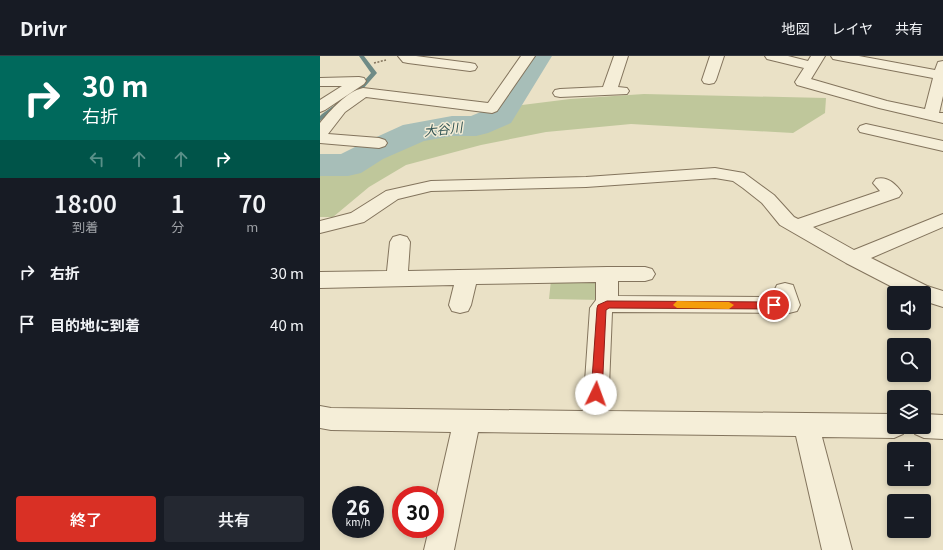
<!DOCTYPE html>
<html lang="ja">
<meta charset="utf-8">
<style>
:root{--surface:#171b24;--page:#242831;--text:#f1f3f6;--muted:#9ea1a6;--line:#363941;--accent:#d93025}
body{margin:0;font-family:Georgia,"Noto Sans JP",serif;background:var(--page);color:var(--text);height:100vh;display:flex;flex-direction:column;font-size:15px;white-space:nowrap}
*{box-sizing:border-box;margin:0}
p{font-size:13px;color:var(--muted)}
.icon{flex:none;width:22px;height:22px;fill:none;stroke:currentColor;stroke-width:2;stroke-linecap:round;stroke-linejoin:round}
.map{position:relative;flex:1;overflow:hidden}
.panel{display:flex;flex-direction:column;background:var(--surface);width:320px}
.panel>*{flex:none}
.banner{background:#00695c;color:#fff;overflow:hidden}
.fabs{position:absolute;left:567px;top:230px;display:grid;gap:8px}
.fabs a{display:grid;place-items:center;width:44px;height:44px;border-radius:4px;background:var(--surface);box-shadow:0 2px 6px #0003;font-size:20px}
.speed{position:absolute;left:12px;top:430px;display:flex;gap:8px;font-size:20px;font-weight:700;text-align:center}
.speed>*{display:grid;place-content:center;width:52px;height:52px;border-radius:50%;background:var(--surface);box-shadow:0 2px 6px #0003;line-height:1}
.speed small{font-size:10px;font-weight:400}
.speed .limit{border:6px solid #d22;background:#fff;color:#111}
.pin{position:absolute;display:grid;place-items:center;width:34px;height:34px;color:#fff;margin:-17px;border:2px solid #fff;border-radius:50%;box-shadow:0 1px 4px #0007}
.me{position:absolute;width:44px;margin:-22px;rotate:3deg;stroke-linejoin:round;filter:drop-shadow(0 0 3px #0008)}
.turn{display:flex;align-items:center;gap:14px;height:84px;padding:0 16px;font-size:18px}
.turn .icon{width:52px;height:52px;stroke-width:2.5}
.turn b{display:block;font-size:28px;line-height:34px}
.lanes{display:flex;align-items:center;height:38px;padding:0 16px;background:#0003;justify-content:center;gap:20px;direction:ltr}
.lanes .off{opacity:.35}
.eta{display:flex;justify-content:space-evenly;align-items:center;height:68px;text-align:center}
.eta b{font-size:24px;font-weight:600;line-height:28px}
.button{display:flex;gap:8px;margin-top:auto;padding:8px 16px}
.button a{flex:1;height:46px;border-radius:4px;background:var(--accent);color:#fff;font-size:16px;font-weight:600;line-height:46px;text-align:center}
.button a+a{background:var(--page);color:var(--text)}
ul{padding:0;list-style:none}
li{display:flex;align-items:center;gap:12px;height:52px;padding:0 16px}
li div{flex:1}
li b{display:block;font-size:15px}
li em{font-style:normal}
header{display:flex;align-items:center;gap:24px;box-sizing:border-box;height:56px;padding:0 20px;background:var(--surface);border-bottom:1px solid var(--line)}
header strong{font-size:19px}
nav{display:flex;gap:22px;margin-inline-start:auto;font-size:14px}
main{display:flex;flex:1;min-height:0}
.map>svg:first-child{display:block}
</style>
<header>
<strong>Drivr</strong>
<nav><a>地図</a><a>レイヤ</a><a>共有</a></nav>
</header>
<main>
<section class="panel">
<div class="banner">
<div class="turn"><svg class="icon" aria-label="right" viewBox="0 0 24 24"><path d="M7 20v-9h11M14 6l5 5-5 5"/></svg><div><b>30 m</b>右折</div></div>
<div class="lanes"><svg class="icon off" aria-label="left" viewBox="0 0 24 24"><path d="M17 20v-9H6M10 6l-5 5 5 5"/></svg><svg class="icon off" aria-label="ahead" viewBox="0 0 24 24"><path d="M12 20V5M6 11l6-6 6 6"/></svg><svg class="icon off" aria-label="ahead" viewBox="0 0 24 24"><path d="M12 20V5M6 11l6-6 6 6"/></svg><svg class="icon" aria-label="right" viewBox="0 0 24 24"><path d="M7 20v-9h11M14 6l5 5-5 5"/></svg></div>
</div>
<div class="eta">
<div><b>18:00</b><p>到着</p></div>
<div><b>1</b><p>分</p></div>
<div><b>70</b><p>m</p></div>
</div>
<ul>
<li><svg class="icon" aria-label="right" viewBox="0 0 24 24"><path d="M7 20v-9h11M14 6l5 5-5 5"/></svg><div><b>右折</b></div><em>30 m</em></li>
<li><svg class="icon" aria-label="arrive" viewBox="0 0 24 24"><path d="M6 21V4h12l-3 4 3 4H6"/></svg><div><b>目的地に到着</b></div><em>40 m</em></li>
</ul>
<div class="button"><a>終了</a><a>共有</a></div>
</section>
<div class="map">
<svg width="623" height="494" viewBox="0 0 623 494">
<rect width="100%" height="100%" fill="#eae1c6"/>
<path fill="#bfc79b" d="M324 38 506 42 505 57 473 77 311 68 226 76 161 89 86 109 49 131 13 161H0V102L28 98 116 74 157 67 202 49 250 43Z
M280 223 281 244 229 243 231 224Z"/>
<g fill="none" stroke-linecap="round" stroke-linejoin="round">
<path fill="#6f8b86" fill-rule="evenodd" d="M39 0H44L57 17 42 34 0 65V60L2 58 38 32 51 17Z"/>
<path fill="#a7beb8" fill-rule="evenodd" d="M204 0H232L191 67 168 77 156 80H132L104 85 63 103 41 117 28 120H0V98H21L39 89 83 69 132 60H151L168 53Z"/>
<g stroke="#83745d" stroke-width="2">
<path id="minor" d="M78 0H96L150 7 155 8 157 11 155 14 150 15 88 7 83 6Z
M201 0H215L177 55 172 57 46 41 25 56 8 78 59 82 65 84 67 87 65 90 59 92 0 87V67C11 54 26 36 43 32L168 47Z
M294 0H308L298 31 307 32 309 35 307 38 240 41 235 40 233 37 235 34 240 33 283 31Z
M390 0H404L396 24 394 27 389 28 384 27 382 24Z
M445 0H468L488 5 491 0H505L491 23 567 45 605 53 613 22 518 4 513 3 511 0H539L615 14 618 6 623 5V40L619 57H623V67L559 52 477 29 475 26 484 12 447 3Z
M39 21 44 22 46 25 44 28 5 54 0 56V44L22 30H0V22Z
M546 68 623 85V95L540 76 538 73 540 70Z
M395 112 424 117 454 139 474 161 478 163 560 135 553 127 556 123C567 120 576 128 582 137L579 141 493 171 534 194 623 158V171L551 202 607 230 623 235V251L604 245V237H584L526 207 460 169 442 147 423 132 413 125 395 122 266 131 111 135 78 143 44 166 0 177V165L31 157 66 135 111 125 266 121Z
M80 179 87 181 90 186 88 215 287 211H325L332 213 335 218 332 223 325 225H298V240L456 241 454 235 457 229 465 227 473 229 480 249 477 255 469 257 292 256 288 355 574 358V371H587L583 378 574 382 502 381 532 494H502L476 380 158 376 134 494H104L109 473H115V446L131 376 11 374 0 372V350L11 352 263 355 270 252 276 244V226L156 228 151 249 148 255 140 257 132 255 129 249 134 229 0 232V216L67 215 70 186 73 181Z
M604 358 623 359V383L604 382 595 378 591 371H604Z"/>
</g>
<path stroke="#83745d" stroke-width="1.5" stroke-dasharray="2 1.5" stroke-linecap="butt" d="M54 7 66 4"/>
<use href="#minor" fill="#f5eed8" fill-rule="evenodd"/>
</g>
<path fill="#d93025" stroke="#8d1f18" d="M287 245 454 246 458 249 454 253 289 252 286 254 282 338 280 341 276 342 273 341 271 338 277 252 278 249Z"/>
<path fill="#f59e0b" d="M357 245 409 246 414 249 409 253 357 252 353 249Z"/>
<g text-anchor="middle" stroke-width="3" stroke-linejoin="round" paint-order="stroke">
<g font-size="13" font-style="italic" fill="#305353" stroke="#f2ebd5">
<text transform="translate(123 73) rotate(-6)" y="5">大谷川</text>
</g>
</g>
</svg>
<div class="fabs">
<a><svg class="icon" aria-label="sound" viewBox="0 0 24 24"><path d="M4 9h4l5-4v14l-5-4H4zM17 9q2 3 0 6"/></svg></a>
<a><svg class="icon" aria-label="search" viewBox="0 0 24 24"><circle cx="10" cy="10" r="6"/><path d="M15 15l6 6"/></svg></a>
<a><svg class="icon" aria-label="layers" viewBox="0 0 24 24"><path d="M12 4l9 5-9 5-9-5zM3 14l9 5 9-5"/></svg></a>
<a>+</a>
<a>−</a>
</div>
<div class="speed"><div>26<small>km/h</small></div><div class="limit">30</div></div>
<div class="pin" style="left:454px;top:249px;background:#d93025"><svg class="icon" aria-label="arrive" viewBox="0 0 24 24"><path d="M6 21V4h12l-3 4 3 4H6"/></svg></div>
<svg class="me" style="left:276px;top:338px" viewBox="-20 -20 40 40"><circle r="19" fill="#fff"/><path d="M0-13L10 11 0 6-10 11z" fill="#d93025"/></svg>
</div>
</main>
